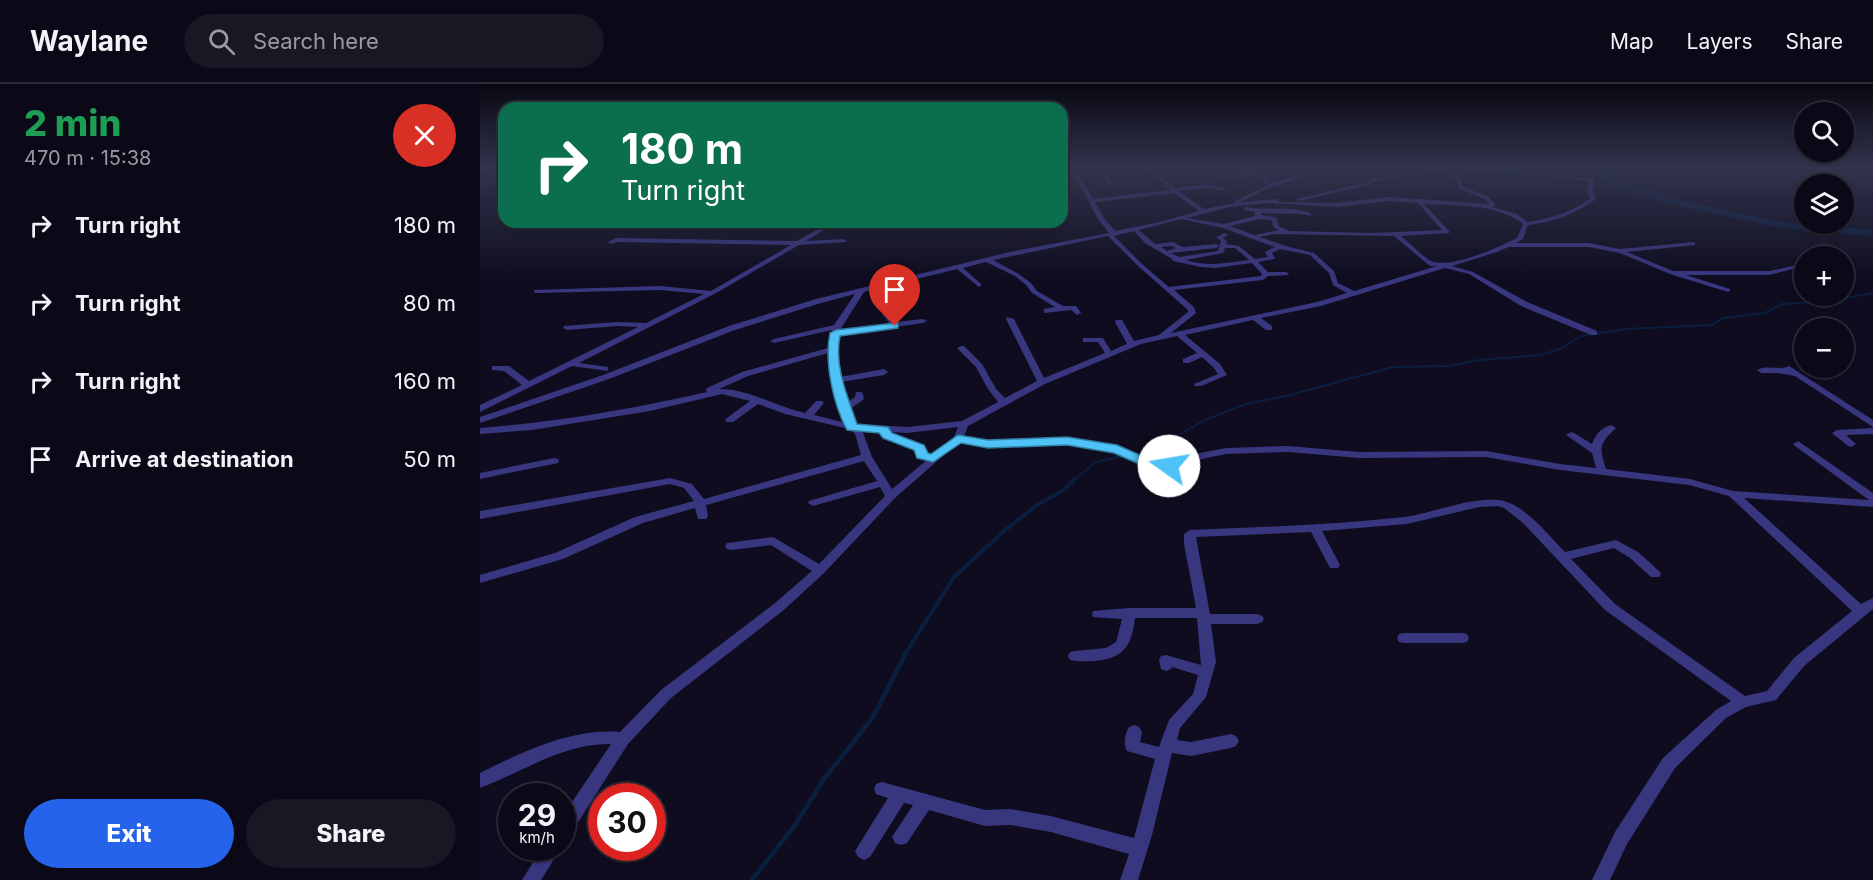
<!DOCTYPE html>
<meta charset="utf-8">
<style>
:root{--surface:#0b0917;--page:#191724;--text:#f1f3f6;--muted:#9a9aa1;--line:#2b2a36;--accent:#2563eb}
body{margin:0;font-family:Inter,sans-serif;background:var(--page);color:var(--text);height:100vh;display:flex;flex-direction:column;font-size:22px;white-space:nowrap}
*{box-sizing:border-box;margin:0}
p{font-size:20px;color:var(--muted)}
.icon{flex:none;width:33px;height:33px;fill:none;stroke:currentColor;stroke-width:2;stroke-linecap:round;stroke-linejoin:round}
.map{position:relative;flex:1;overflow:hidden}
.drawer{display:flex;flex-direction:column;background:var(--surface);width:480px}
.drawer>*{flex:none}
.banner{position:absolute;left:18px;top:18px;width:570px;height:126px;border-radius:18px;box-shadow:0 2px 4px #0004,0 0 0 2px var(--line);background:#0b6e4f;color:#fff;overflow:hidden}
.controls{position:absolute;left:1314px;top:18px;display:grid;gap:12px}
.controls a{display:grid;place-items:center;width:60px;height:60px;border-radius:50%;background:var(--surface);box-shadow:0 2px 4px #0004,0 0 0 2px var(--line);font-size:30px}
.speed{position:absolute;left:18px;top:699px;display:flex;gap:12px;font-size:30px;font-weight:700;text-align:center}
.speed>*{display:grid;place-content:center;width:78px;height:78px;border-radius:50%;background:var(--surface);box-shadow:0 2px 4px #0004,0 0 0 2px var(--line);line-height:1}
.speed small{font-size:15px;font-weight:400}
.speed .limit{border:9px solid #d22;background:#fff;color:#111}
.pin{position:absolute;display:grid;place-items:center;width:51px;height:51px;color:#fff;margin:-62px -26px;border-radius:50% 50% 50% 0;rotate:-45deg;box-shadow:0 0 6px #0007}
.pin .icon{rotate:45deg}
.me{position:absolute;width:66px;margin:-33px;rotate:283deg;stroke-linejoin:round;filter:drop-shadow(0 0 4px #0008)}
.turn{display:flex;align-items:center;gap:21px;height:126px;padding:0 24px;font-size:27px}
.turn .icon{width:78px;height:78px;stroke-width:2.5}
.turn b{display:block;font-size:42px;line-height:51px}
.round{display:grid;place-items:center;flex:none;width:63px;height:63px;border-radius:32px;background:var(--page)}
.head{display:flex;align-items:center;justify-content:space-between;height:102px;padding:0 24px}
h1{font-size:36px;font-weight:800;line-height:45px;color:#1e9e55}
.button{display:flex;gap:12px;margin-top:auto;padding:12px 24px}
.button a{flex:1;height:69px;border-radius:36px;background:var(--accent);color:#fff;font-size:24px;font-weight:800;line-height:69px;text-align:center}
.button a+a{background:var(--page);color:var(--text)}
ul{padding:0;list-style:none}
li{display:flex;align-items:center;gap:18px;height:78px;padding:0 24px}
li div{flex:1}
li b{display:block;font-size:22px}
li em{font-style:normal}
header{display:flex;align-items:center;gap:36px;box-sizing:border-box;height:84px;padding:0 30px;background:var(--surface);border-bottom:2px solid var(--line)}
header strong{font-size:28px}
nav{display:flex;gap:33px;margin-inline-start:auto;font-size:21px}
.search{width:420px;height:54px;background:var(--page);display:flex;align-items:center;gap:15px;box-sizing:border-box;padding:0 21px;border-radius:33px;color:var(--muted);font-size:22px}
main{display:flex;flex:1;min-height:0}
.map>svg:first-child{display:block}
</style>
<header>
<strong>Waylane</strong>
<div class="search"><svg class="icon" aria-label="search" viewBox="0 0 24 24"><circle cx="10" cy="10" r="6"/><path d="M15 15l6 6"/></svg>Search here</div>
<nav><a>Map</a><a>Layers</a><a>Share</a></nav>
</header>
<main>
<section class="drawer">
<div class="head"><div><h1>2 min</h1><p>470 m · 15:38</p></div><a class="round" style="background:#d93025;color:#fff"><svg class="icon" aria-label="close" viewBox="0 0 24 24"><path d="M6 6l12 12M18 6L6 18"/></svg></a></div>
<ul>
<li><svg class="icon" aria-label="right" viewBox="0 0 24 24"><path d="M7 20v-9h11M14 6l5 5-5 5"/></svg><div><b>Turn right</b></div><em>180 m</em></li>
<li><svg class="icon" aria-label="right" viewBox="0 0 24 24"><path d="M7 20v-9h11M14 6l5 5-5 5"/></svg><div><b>Turn right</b></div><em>80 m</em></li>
<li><svg class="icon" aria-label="right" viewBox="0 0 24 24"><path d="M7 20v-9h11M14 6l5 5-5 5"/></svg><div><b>Turn right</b></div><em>160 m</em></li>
<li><svg class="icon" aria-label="arrive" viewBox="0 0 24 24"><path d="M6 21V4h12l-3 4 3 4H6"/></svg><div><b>Arrive at destination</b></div><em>50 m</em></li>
</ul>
<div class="button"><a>Exit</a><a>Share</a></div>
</section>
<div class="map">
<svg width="1393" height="796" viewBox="0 0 1393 796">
<rect width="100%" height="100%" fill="#0f0c1f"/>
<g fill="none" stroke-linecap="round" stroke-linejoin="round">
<path stroke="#0a1f40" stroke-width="2" d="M661 366 686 358 725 336 766 320 806 312 913 283 969 282 999 276 1061 271 1080 265 1101 252 1146 245 1231 241 1244 234 1285 229 1302 220 1349 217 1393 209
M594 396 616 378 643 372"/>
<path stroke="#0a1f40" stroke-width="4" d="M425 570 474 493 524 447 557 421 584 406 595 395"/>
<path stroke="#0a1f40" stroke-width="4.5" d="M272 796 315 741 344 695 393 633 426 569"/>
<path fill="#0a1f40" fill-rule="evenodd" d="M1116 83H1125L1136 96 1197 116 1301 138 1393 146V152L1301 144 1191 120 1130 100Z"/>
<path fill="#38367f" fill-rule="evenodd" d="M3 83H9L0 87V84Z
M587 83H591L604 99 613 115 691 106 665 83H670L695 104 726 100 746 104 744 107 726 104 698 107 724 125 755 119V117L786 102 783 95 773 91 736 96 734 95 768 88 758 83H763L787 93 790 100 821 90 833 83H838L825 92 787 105 760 118 797 115 799 118 858 119 908 113 1009 120 1005 115 980 105 973 89 969 86H956L895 97 884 102 819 117 816 115 880 100 894 95 956 84 1012 83 1112 95 1114 96 1113 108 1116 115C1096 130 1073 138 1048 141L1043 155 1036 159H1109L1140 165 1213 158 1215 159V161L1147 168 1193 187H1289L1313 182 1316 184 1289 191H1206L1250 205V207L1248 208 1190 190 1140 169 1109 163H1029L1017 168 972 182 993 188 1047 218 1117 247V251H1111L1041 222 989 190 965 184 841 222 781 234 792 242V246H786L773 236 705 251 740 280 747 291 721 302H715L714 300 738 290 734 284 722 273 709 279H703V275L717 269 697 252 661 260 565 300 488 342 484 352 508 357 587 354 637 362 668 376 688 379 720 369 746 364 808 362 879 368 1006 367 1080 380 1116 384 1112 369 1086 351 1091 348 1094 349 1112 360C1115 351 1121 344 1131 341L1136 344C1119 360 1119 363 1126 385L1210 395 1253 407 1389 416 1315 362 1313 360 1318 357 1393 409V423L1264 414 1381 520 1393 514V525L1324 582 1296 616 1266 623 1246 634 1195 684 1147 760 1130 796H1112L1135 748 1183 674 1236 626 1251 617 1125 526 1042 438 1024 424 1018 422 999 423 927 440 842 447 860 481 858 484H850L831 448 716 453 730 530H777L782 532 784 535 782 538 777 540H731L736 578 726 613 700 644 697 656 711 658 751 650 756 652 759 657 756 662 751 664 711 672 692 669 672 751 658 796H640L649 770 571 748 530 741 505 742 449 726 427 759 421 761 415 759 412 753 433 721 424 719 390 773 384 776 378 773 375 767 408 714 396 710 394 705 396 700 402 698 505 726 530 725 571 732 654 754 675 675 647 667C643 660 645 650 649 643L654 641 659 643 662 648 660 658 679 663 689 636 713 610 718 591 692 583 691 585 686 587 681 585 679 576 681 572 686 571 721 581 717 534H655C652 562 643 575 614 577 606 577 598 578 590 576L588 572 590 568 595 567 626 564 636 558 642 535 613 533 612 530 613 527 649 524H716L704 460V450L710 446C781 443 853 441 924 433 954 429 988 413 1018 416 1043 418 1068 451 1085 468L1136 456 1158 468 1179 487 1181 490 1179 493H1171L1150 474 1134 464 1091 475 1135 520 1265 612 1287 607 1314 574 1372 527 1249 412 1209 401 1080 386 1006 373 879 374 808 368 746 370 726 374 689 385 662 381 634 368 587 360 508 363 480 357 415 414 344 489 305 525 191 614 148 660 88 754 82 756V733L131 660C83 659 43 688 0 704V689C42 668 92 644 140 648L181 606 295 519 332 487 291 461 251 466 247 465 245 462 247 459 293 453 339 480 405 412 400 403 333 422 328 419 329 417 397 397 384 377 226 421 228 432 226 435H218L215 424 163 439 83 475 0 499V491L75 469 155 433 214 417 204 404 190 400 0 435V427L190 394 212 400 224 415 381 371 375 350 369 345 305 330 278 320 253 338H247L245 336 247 334 270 317 242 310 170 327 52 346 0 350V344C77 338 152 325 227 308L226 306 227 304 262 288 348 264 352 246 294 259 290 257 294 255 354 241 375 210 341 219 255 246 129 295 0 339V333L123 291 249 242 336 215 530 168 629 149 618 135 599 99ZM1010 85 1109 97 1107 108 1111 114C1092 128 1070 135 1047 138L1037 130 1012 123 1015 121 1009 113 984 103 975 86ZM694 109 719 127 680 138 635 147 624 134 615 118ZM908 117 938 119 962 146 892 149 809 147 799 142 796 133 781 131V129L822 130 831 132V130C814 121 785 127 766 123L763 125 764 126 775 128V132L744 140 707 134 749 123 789 119 858 123ZM944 120C976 122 1017 119 1043 140L1037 154C1018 163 969 187 949 176 939 169 930 159 921 152L969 149V147ZM701 135 743 144 795 163 785 168 788 173 775 175 759 162 746 160 747 157 743 154 748 151 745 149 736 153 741 157 738 167 699 173 691 169 736 164 739 162 736 160 702 163 693 158 675 160 659 146ZM780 135 792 136 793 143 799 146 774 151 750 142ZM654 147 665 159 692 175 693 177 721 183 735 184 772 179 782 190 781 192 689 203 662 180 634 152ZM793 150 914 152 950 182H957L874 207 858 199 854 187 834 169 806 162 780 153ZM628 152 658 182 708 226V228L679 251 654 257 642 236H636L635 238 647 260 631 267 623 254H603V258H618L625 269 564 294 534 235 527 233 526 235 557 297 525 314 516 305 502 280 484 262H481L477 264 496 283 508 305 518 318 482 337 427 343 376 340 370 325 383 316 384 314 382 308H376L375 313 368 318 361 298 404 291 408 288 404 285 360 293 356 265 359 251 443 239 447 237 443 235 416 238 409 228H406L402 230 409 239 360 246 384 208 477 185 499 203 501 202V200L483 184 506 178 535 192 546 201 552 209 575 223 564 225V229L591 226 597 231 601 229 596 222H583L557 207 551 199 539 190 513 176ZM692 162 696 164 687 167 681 163ZM745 164H755L769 176C748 179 726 183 706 176L743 169ZM800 165 830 171 849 189 853 201 867 209 837 218 691 249 716 229 714 223 694 206 783 196 788 192 808 191 809 190 806 188H788L778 178 794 175 795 174 792 169ZM348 269 352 296 366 339 334 331 344 319 342 317H336L325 329C297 323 269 305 239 305L268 292ZM478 343 474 353 452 371 447 370 443 361 411 350 410 348 427 349ZM382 346 400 347 404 354 435 365 438 374 447 376 412 405 392 373Z
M617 83H621L632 99H628Z
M350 138H357L326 157 364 155 367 157 366 158 319 161 238 208 99 279 128 283V287L92 282 0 328V321L42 301 24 287 12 286V282H29L49 297 158 243 137 242 87 246 83 244 84 242 137 238 166 239 224 210 180 206 56 209 54 208V206L180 202 231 207 311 161 137 158 131 160 128 158 136 154 317 157Z
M1309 282 1393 336V343L1315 292 1298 289H1281L1277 286C1287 280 1300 287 1309 282Z
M1393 344V350L1366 351 1376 360 1371 363 1368 362 1352 349 1357 346Z
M74 374 78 375 79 377 78 379 0 395V389Z
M924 549H982L987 550 989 554 987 558 982 559H924L919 558 917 554 919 550Z
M62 764H81L61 796H42Z"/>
</g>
<linearGradient id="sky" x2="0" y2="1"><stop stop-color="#080711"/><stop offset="0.43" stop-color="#31344d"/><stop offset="1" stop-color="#31344d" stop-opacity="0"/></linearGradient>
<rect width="1393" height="194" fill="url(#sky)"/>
<path fill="#4fc3f7" stroke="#337fa1" stroke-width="1.5" d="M415 239H418V244L360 252C354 282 367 311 377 340L408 343 412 349 444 361 448 369 451 370 478 351 508 356 587 353 637 361 669 375 693 379 695 382 689 386 666 383 634 369 587 361 508 364 481 359 453 378 437 374 434 366 403 354 399 349 367 346C353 320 344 278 350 249L356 246Z"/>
</svg>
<div class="controls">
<a><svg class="icon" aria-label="search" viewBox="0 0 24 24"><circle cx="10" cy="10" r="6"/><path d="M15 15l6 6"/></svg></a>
<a><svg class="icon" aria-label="layers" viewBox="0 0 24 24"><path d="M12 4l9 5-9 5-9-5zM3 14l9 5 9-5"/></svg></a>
<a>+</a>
<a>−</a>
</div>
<div class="speed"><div>29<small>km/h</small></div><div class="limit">30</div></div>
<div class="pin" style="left:415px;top:242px;background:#d93025"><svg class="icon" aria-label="arrive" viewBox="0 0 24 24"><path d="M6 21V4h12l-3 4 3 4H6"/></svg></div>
<svg class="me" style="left:689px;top:382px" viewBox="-20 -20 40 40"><circle r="19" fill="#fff"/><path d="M0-13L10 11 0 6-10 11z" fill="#4fc3f7"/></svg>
<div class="banner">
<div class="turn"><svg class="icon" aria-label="right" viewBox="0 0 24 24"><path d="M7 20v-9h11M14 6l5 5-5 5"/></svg><div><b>180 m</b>Turn right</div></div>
</div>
</div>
</main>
